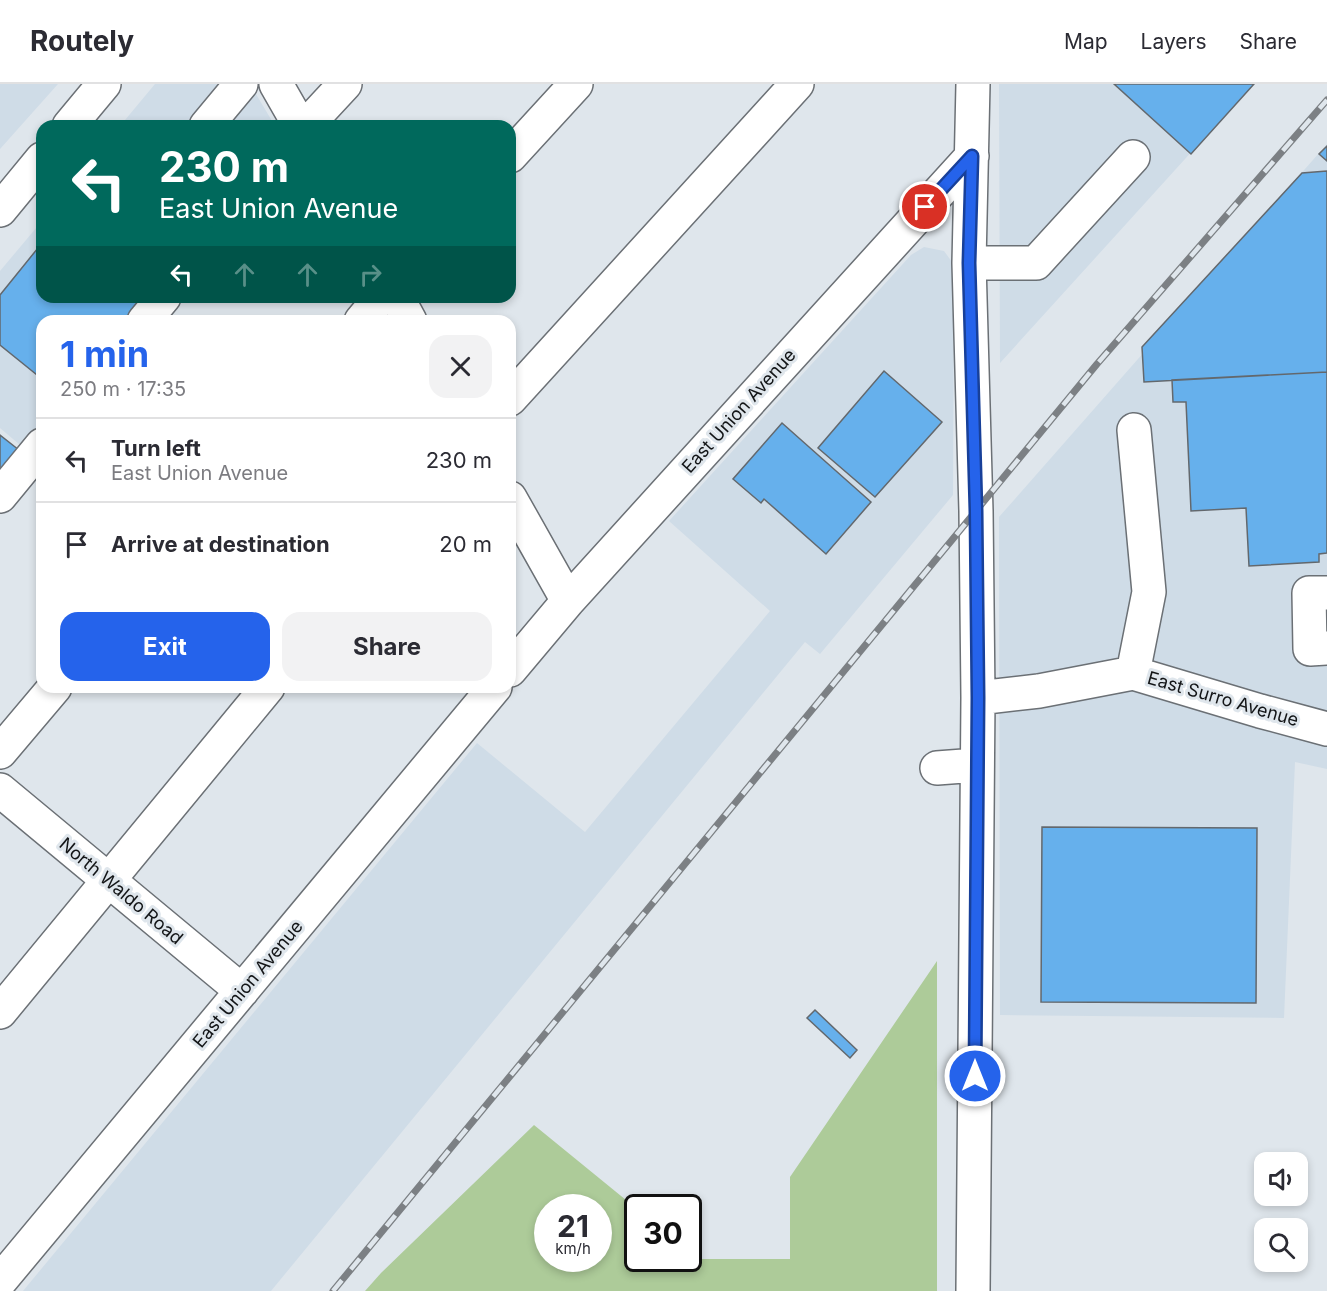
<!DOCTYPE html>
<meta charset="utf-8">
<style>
:root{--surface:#fff;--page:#f2f2f3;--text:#2b2b33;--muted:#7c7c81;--line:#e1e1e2;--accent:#2563eb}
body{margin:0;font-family:Inter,sans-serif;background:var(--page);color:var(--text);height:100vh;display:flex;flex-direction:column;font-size:22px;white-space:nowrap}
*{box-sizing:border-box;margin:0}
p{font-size:20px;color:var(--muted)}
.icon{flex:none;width:33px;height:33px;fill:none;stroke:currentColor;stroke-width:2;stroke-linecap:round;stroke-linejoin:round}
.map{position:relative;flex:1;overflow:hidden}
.details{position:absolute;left:36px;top:231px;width:480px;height:378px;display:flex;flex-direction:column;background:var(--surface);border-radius:18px;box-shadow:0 3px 9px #0003}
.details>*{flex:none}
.banner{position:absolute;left:36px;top:36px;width:480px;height:183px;border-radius:18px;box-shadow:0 3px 9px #0003;background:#00695c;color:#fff;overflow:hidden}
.buttons{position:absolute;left:1254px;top:1068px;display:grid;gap:12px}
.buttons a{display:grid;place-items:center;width:54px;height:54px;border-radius:12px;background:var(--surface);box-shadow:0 3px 9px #0003;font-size:30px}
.speed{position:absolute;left:534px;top:1110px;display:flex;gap:12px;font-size:30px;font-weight:700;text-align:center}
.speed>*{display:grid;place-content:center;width:78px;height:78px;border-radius:50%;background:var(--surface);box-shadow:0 3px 9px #0003;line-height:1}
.speed small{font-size:15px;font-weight:400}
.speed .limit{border:3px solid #111;border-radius:9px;background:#fff;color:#111}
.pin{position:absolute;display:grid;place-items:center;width:51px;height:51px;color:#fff;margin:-26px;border:3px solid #fff;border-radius:50%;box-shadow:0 2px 6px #0007}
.me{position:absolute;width:66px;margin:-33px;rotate:0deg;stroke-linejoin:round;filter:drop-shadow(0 0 4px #0008)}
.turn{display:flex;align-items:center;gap:21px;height:126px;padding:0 24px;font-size:27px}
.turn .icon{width:78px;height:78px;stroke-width:2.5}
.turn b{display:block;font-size:42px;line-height:51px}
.lanes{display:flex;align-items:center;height:57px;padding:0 24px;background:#0003;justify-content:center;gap:30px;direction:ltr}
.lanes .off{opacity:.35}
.round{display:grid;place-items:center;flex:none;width:63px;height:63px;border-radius:18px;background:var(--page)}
.headline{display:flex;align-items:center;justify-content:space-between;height:102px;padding:0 24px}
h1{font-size:36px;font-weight:700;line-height:45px;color:var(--accent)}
.action{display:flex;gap:12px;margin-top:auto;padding:12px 24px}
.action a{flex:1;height:69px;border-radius:18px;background:var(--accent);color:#fff;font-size:24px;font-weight:700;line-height:69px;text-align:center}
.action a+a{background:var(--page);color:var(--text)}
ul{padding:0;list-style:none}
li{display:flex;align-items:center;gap:18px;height:84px;padding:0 24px;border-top:2px solid var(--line)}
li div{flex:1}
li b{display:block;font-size:22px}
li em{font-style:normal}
header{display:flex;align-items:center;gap:36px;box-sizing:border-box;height:84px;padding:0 30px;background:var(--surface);border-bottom:2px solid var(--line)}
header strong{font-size:28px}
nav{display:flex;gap:33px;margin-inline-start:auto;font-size:21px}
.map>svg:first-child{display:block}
</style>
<header>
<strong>Routely</strong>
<nav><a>Map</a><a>Layers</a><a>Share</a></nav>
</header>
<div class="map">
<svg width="1327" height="1207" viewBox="0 0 1327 1207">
<rect width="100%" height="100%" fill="#dfe6ec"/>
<path fill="#cfdce7" d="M0 0H58L0 65Z
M155 0H250L275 42H120Z
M999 0H1253L1000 279Z
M1327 60V685L1295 678 1284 934 1000 931 999 433Z
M42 137V213H152L132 237H42V347L26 366 0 344V187Z
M924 163 944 167 952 178 954 184 953 411 820 570 805 558 271 1207H23L477 659 585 748 770 527 669 437 911 171Z"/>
<path fill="#adcb99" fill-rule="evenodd" d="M937 877V1207H365L381 1189 534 1041 637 1125 638 1174H688L689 1166 699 1175H790V1093ZM548 1124H598V1174H548Z"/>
<path fill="#66b0ec" stroke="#63686d" stroke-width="1.5" d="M1114 0H1254L1191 70Z
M1327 62V77L1319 70Z
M1327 87V288L1144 298 1142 263 1302 89Z
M42 159V213H131L141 221 127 237H42V295L0 261V211Z
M884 287 942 338 875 413 818 364Z
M1327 288V469L1319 470V478L1249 482 1246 424 1191 427 1186 318H1173L1172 296Z
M782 339 871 418 826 470 764 415 761 419 733 395Z
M0 351 19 366 0 389Z
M1042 743 1257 744 1256 919 1041 918Z
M815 926 857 966 850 974 807 934Z"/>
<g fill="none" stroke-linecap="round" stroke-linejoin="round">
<g stroke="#6b7075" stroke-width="36">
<path id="minor" d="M276 0 300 42
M206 42 241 0
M306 42 345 0
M510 72 576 0
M969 179H1036L1133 73
M397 213 410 237
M144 237 164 213
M361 237 381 213
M510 315 797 0
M0 412 42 361
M510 414 568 517
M1327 509H1309L1310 565 1327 564
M510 586 568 517 972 72
M1133 589 1149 508 1134 346
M978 614 1039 607 1133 589 1260 627 1327 645
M0 668 55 603
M937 684 977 681
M0 706 242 907
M0 928 268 603
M0 1197 495 603
M973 1207 978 614 976 427 969 179 973 0"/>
</g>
<g stroke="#6b7075" stroke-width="36">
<path id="major" d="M69 42 104 0
M0 126 42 75"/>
</g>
<use href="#minor" stroke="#fff" stroke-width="33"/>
<use href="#major" stroke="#fff" stroke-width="33"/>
<g stroke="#7c8084" stroke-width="7">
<path id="rail" d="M333 1207 1097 280 1327 16"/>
</g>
<use href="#rail" stroke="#dfe6ec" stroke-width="4.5" stroke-dasharray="14" stroke-linecap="butt"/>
</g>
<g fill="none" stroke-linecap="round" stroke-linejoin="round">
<g stroke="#184099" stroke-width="15">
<path id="route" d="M925 123 972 72 969 179 976 427 978 614 975 992"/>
</g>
<use href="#route" stroke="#2563eb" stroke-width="10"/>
</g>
<g text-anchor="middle" stroke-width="6" stroke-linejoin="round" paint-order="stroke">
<g font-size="18" fill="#131517" stroke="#dfe6ec">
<text transform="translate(739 327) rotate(-48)" y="6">East Union Avenue</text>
<text transform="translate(1223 615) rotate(16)" y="6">East Surro Avenue</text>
<text transform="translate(121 807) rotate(40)" y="6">North Waldo Road</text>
<text transform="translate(248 900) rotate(-50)" y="6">East Union Avenue</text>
</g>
</g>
</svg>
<div class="buttons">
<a><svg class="icon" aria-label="sound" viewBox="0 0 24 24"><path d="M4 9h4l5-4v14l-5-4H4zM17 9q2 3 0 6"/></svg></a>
<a><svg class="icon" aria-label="search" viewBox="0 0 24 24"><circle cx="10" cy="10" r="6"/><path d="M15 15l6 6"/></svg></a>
</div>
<div class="speed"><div>21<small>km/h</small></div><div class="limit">30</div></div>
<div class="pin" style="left:925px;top:123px;background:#d93025"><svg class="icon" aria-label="arrive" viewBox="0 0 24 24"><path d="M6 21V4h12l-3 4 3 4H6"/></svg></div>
<svg class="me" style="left:975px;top:992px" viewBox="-20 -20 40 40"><circle r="17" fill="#2563eb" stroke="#fff" stroke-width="3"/><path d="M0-11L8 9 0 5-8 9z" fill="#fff"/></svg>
<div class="banner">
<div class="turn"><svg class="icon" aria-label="left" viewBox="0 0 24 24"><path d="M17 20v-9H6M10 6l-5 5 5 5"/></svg><div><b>230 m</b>East Union Avenue</div></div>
<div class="lanes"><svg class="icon" aria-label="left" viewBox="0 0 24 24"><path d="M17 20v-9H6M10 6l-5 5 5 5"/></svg><svg class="icon off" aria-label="ahead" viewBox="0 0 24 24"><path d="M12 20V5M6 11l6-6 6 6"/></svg><svg class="icon off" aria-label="ahead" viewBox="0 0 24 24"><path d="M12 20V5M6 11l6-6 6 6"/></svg><svg class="icon off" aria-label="right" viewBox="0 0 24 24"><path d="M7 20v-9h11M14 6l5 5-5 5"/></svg></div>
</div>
<section class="details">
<div class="headline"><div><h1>1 min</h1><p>250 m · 17:35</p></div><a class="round"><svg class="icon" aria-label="close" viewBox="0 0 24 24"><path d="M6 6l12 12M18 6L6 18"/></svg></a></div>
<ul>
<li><svg class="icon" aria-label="left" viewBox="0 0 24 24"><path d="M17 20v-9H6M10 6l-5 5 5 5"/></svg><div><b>Turn left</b><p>East Union Avenue</p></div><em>230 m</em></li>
<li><svg class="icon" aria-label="arrive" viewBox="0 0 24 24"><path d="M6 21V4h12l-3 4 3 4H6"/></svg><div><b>Arrive at destination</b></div><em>20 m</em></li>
</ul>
<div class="action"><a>Exit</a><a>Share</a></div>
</section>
</div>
